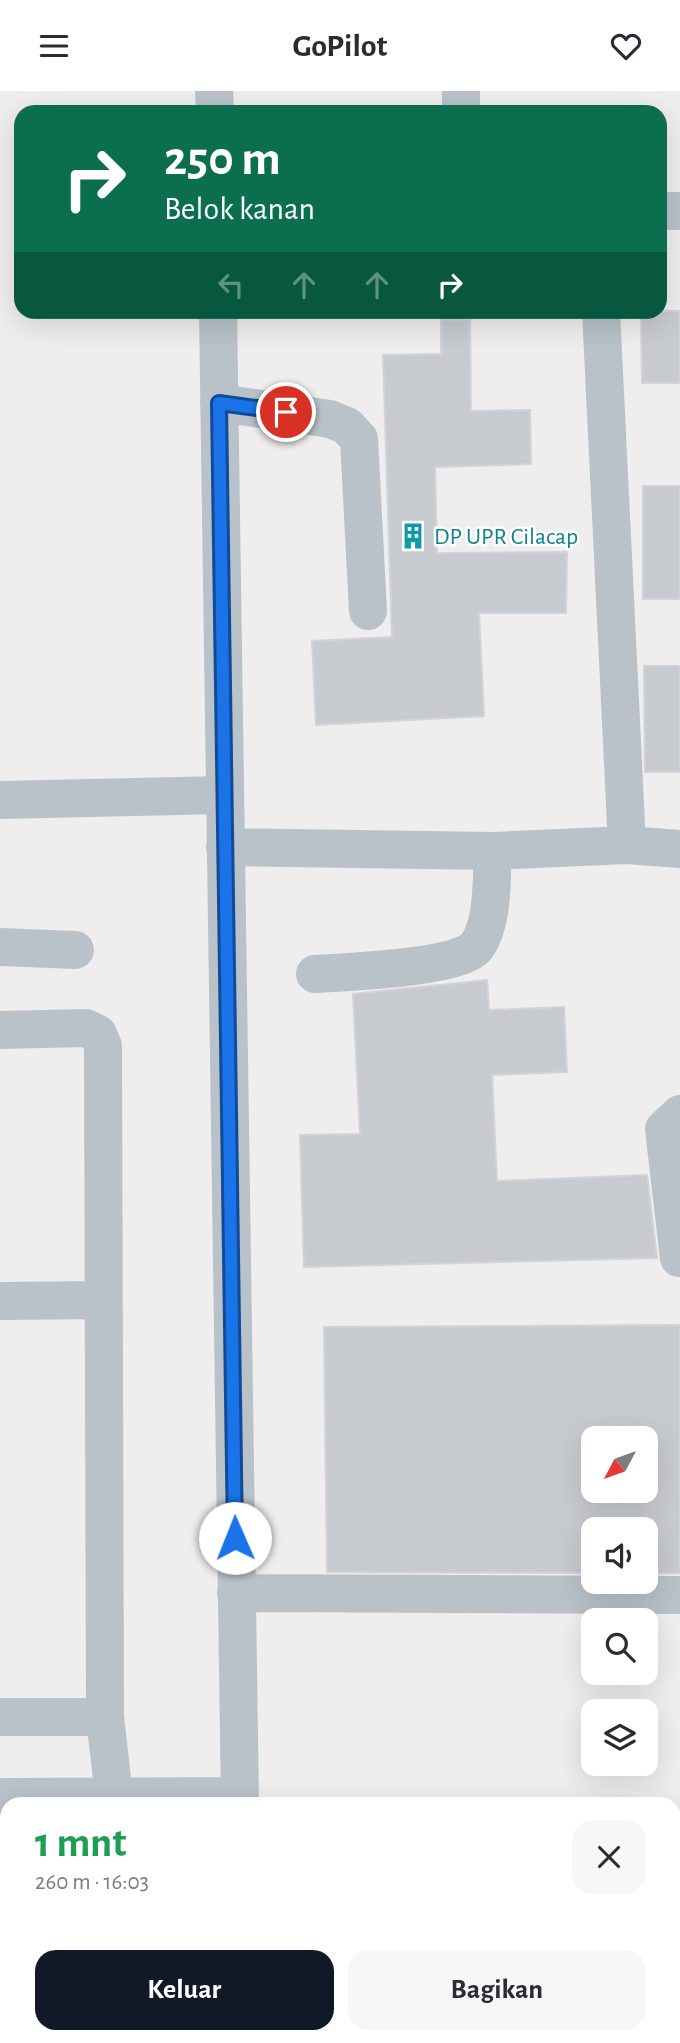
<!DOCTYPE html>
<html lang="id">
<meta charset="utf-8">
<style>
:root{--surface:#fff;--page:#f7f7f7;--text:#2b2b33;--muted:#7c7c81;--accent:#111827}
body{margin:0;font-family:"Alegreya Sans",sans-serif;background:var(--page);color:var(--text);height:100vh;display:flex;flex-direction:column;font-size:26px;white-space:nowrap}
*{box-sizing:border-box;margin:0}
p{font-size:23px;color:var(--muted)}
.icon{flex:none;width:38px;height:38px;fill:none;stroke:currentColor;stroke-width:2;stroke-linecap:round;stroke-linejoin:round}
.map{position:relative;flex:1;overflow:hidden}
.sheet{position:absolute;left:0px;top:1706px;width:681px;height:247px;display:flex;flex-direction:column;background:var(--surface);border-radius:21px 21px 0 0;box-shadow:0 7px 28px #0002}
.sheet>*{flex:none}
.guide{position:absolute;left:14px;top:14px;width:653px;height:214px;border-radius:21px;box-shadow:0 7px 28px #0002;background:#0b6e4f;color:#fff;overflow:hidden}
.needle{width:46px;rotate:229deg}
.fabs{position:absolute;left:581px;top:1335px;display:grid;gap:14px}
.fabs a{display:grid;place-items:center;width:77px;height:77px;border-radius:14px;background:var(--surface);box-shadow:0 7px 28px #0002;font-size:35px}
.pin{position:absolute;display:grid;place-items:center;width:60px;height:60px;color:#fff;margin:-30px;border:4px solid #fff;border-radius:50%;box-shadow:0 2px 7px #0007}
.me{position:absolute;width:77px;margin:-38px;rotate:359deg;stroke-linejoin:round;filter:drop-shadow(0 0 5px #0008)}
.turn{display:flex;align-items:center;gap:24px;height:147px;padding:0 35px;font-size:32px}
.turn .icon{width:91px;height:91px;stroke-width:2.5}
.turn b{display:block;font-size:49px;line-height:60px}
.lanes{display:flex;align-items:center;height:66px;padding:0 35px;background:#0003;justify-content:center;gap:35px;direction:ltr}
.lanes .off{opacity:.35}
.round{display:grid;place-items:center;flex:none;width:74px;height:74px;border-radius:21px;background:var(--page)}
.summary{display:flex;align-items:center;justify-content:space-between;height:119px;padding:0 35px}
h1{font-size:42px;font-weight:600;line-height:52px;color:#1e9e55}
.primary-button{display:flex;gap:14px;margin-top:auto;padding:14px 35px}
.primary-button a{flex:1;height:80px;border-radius:21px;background:var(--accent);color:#fff;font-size:28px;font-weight:600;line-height:80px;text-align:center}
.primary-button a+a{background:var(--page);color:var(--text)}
header{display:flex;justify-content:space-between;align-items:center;height:91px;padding:0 35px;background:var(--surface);font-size:32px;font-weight:600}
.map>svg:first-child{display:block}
</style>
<header><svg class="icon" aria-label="menu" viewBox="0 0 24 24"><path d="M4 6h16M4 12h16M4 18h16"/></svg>GoPilot<svg class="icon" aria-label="heart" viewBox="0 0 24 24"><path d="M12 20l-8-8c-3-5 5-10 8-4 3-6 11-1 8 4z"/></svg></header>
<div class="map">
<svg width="680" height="1952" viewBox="0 0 680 1952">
<rect width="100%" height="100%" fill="#efeded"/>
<path fill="#c7cacf" stroke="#d1d3d8" stroke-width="2" fill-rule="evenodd" d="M641 220H680V292H642Z
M441 229H470L471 320 530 319 531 373 435 376 437 462 567 461 566 522H479L484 625 316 634 312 550 392 546 383 264 441 263Z
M643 395H680V508H643Z
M644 575H680V681H645Z
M487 889 489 919 564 916 567 981 492 984 497 1090 647 1084 657 1167 304 1176 300 1044 360 1043 353 903Z
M680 1234V1482H646V1438H593V1482L327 1481 324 1236ZM593 1348H646V1400H593Z"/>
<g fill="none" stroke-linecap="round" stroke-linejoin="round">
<path stroke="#b9c2c9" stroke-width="38" d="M214 0 215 21
M461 0V21
M660 120H680
M218 220 240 1713
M601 220 627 754
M219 312 330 328 347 335 359 348 368 520
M0 709 224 704
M225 756 493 760 627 754 680 758
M0 856 75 859
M315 883C345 881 462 877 477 855 494 829 491 789 493 760
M0 939 86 937 98 943 103 955 105 1626 114 1705
M679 1167 664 1038 680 1023
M0 1210 103 1209
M236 1502 680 1504
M0 1626H105
M0 1706 239 1705
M674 1770H680
M674 1861H680
M86 1946V1952
M255 1946V1952
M350 1952V1946"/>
</g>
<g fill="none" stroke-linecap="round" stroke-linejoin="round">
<g stroke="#114b97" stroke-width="18">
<path id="route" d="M235 1447 219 312 286 321"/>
</g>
<use href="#route" stroke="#1a73e8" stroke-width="12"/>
</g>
<defs>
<g id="building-bare" transform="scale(2.1)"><path d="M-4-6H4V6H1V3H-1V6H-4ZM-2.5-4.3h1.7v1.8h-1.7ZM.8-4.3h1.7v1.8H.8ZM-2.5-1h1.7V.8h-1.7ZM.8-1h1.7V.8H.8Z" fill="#0f9aa8" stroke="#fff" stroke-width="2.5" paint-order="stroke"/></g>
</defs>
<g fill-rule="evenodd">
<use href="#building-bare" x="413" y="445"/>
</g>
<g text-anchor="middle" stroke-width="5" stroke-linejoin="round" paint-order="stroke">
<g font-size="24" fill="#0d838f" stroke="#fff" text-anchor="start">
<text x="434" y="453">DP UPR Cilacap</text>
</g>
</g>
</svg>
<div class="fabs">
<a><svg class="needle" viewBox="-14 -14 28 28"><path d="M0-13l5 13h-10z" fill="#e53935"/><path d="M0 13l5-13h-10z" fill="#7c7c81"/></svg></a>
<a><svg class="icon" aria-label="sound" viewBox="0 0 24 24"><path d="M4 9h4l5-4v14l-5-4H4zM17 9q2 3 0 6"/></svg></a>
<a><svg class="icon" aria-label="search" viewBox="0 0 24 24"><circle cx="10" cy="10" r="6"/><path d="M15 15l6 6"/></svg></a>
<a><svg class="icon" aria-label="layers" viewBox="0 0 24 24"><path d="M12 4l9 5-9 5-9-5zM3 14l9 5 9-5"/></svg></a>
</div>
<div class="pin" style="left:286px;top:321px;background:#d93025"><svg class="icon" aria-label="arrive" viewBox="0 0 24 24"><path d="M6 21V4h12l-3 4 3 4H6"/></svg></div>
<svg class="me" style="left:235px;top:1447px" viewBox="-20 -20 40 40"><circle r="19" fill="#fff"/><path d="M0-13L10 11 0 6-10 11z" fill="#1a73e8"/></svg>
<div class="guide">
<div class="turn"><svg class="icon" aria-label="right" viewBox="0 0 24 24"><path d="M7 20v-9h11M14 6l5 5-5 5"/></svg><div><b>250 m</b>Belok kanan</div></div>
<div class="lanes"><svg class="icon off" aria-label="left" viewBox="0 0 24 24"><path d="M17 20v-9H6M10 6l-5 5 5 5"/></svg><svg class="icon off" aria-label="ahead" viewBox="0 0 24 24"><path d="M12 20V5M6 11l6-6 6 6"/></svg><svg class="icon off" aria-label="ahead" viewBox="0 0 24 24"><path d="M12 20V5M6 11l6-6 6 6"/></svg><svg class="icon" aria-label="right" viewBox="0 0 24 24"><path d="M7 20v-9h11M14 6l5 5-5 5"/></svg></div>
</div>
<section class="sheet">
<div class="summary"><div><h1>1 mnt</h1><p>260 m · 16:03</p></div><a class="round"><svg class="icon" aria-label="close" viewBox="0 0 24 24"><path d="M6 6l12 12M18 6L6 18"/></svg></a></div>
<div class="primary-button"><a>Keluar</a><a>Bagikan</a></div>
</section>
</div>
